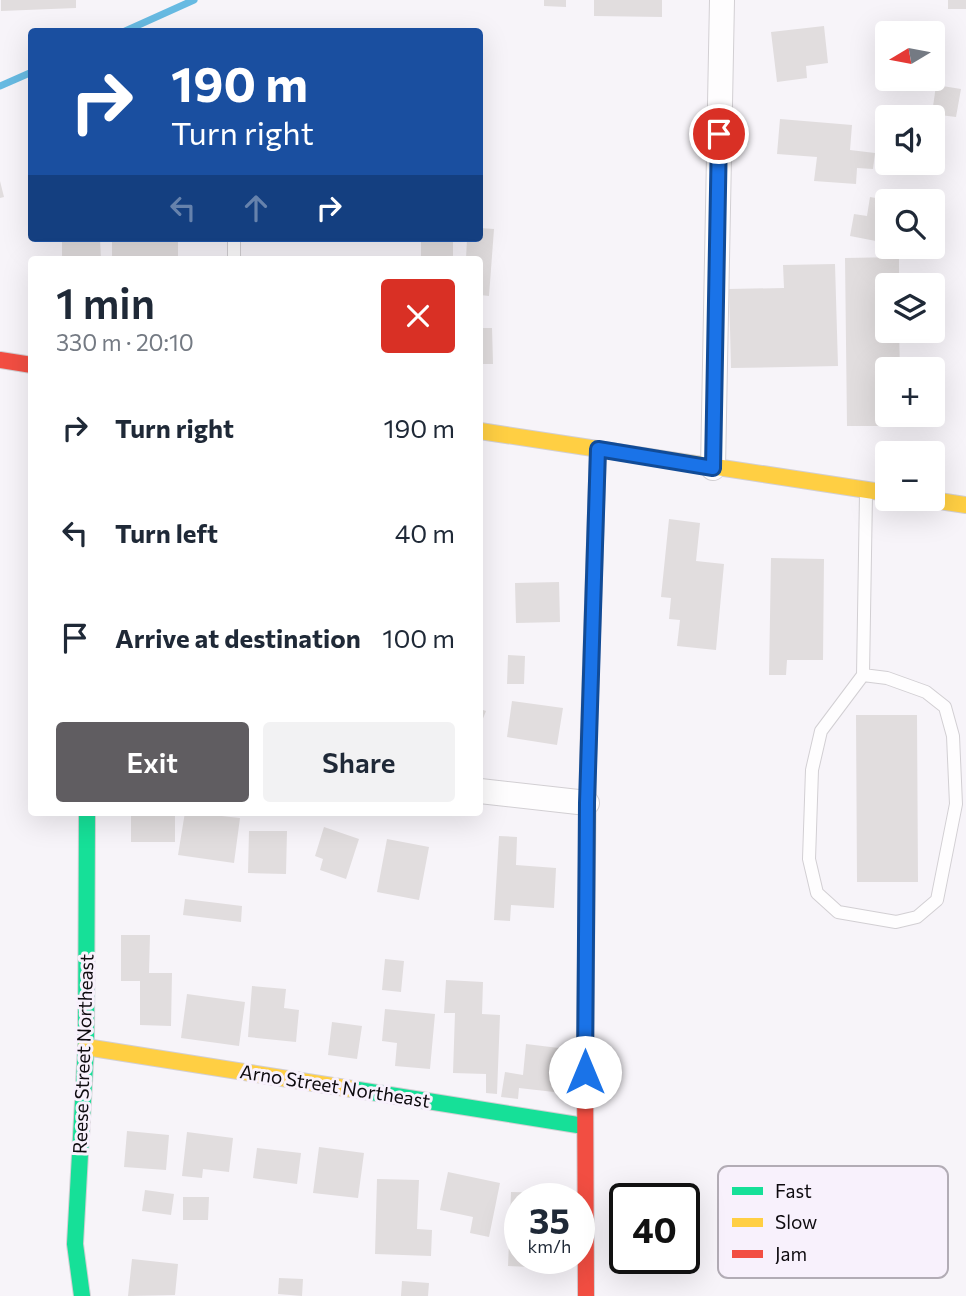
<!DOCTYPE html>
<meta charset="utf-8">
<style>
:root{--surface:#fff;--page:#f2f2f3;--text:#1f2937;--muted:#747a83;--accent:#605d61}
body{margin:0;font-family:Commissioner,sans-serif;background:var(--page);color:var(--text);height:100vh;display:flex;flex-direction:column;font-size:26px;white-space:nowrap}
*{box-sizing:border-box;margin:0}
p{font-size:23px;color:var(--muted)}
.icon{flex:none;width:38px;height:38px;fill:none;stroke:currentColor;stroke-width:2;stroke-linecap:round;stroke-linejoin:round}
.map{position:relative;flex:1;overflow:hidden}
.drawer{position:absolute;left:28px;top:256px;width:455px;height:560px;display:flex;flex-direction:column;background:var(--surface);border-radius:7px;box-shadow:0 7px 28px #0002}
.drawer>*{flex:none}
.top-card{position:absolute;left:28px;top:28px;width:455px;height:214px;border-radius:7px;box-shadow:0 7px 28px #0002;background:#1a4fa0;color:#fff;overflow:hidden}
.needle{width:46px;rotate:260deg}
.buttons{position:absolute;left:875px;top:21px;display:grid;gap:14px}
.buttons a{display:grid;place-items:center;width:70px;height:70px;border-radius:7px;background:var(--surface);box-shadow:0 7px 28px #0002;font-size:35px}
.speed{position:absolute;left:504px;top:1183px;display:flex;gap:14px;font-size:35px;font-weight:700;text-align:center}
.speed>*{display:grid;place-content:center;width:91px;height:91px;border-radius:50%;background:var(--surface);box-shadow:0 7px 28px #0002;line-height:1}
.speed small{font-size:18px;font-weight:400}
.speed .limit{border:4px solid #111;border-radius:10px;background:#fff;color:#111}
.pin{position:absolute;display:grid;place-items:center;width:60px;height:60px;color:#fff;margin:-30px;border:4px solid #fff;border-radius:50%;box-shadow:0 2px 7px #0007}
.me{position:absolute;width:77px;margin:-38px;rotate:0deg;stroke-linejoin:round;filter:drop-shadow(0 0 5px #0008)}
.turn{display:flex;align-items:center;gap:24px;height:147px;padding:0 28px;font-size:32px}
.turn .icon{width:91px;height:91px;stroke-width:2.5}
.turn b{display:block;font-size:49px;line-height:60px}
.lanes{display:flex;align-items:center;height:66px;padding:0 28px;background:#0003;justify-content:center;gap:35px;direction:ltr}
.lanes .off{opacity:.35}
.round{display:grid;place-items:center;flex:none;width:74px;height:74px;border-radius:7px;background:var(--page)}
.headline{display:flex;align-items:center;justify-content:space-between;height:119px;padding:0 28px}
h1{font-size:42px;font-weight:600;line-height:52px}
.action{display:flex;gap:14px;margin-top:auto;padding:14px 28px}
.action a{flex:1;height:80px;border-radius:7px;background:var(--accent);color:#fff;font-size:28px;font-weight:600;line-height:80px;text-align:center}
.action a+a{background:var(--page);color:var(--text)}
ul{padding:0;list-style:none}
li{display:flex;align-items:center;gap:21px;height:105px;padding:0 28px}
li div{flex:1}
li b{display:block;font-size:26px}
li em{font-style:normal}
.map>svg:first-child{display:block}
</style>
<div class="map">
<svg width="966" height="1296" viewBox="0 0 966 1296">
<rect width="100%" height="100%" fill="#f7f4f9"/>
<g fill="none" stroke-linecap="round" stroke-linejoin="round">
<path stroke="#67bae2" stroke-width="7" d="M123 32 194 0
M0 86 32 72"/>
</g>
<path fill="#e1ddde" d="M1 0H76V8L1 11Z
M544 0H566V7L544 6Z
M594 0H662V17L594 16Z
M948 0H966V9H948Z
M824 26 828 63 806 66 807 78 777 82 771 32Z
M936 85 961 89 956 117 932 114Z
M780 119 852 125 850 150 875 153 873 169 857 168 856 184 814 181 817 157 777 154Z
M0 181 4 197 0 198Z
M870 197 887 200 881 242 850 236 854 214 867 216Z
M480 228 494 229 489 296 480 295V259H466L467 238H480Z
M62 238H100L101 259H62Z
M112 238H178V259H112Z
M421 238H453V259H421Z
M899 257V285H887V331H899L900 369H887V415H900V426H847L845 258Z
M835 264 838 366 731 368 729 289 784 288 783 265Z
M480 328H492L493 364H480Z
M669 519 700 523 696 561 724 564 716 650 677 646 680 620 669 619 671 598 661 597Z
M771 558 824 559 823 660H787L786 675H769Z
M559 582 560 622 516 623 515 583Z
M508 655 525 656 524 684H507Z
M512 701 563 708 557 745 507 737Z
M480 709 486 711 480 726Z
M856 715H917L918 882H857Z
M131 812H175V842H131Z
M185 812 240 818 234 863 178 855Z
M324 827 359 839 346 879 320 870 323 859 315 856Z
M249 831H287L286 874 248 873Z
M499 836 517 837 516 865 556 868 554 908 511 905 510 921 494 920Z
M387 839 429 847 419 900 377 892Z
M185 899 242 906 241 922 183 915Z
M121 935H150L149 973H172L171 1026 140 1025V981H121Z
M385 959 404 961 401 992 382 990Z
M446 980 483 982 482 1014 500 1015 497 1094 486 1093V1074L453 1073 455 1013H444Z
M252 986 286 989 284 1008 299 1010 296 1042 248 1037Z
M187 994 245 1002 239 1046 181 1038Z
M385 1009 435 1014 430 1069 395 1066 397 1043 382 1041Z
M332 1022 362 1026 357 1059 328 1055Z
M526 1044 559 1048 554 1092 519 1088 518 1099 501 1097 505 1072 523 1075Z
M127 1131 169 1135 166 1170 124 1167Z
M187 1132 233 1138 229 1172 203 1169 202 1178 182 1176Z
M319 1147 364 1153 358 1198 313 1193Z
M257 1148 301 1153 297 1184 253 1178Z
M448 1172 500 1183 489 1237 470 1233 473 1217 440 1210Z
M377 1179 419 1180 417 1229 432 1230 431 1256 375 1254Z
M145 1190 174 1194 171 1215 142 1211Z
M511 1192 553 1193 552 1199H520V1258H530V1267L508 1266Z
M183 1197H209L208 1220H183Z
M132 1259 178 1264 175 1295 128 1296Z
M279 1278 303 1279 302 1296 278 1294Z
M402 1281 429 1283 428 1296H401Z"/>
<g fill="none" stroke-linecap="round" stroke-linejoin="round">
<g stroke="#d2cfd3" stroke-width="14">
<path id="lane" d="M234 259V238
M863 675 887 678 926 692 945 707 953 736 956 804 937 900 917 917 896 922 838 912 817 893 809 859 812 770 821 731 863 675 866 494"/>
</g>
<g stroke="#d2cfd3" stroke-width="26">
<path id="street" d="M713 468 722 0
M480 791 587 803"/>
</g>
<g stroke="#d2cfd3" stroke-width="18">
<path id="fast" d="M352 1089 584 1126
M82 1296 75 1244 86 1047 87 812"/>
</g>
<g stroke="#d2cfd3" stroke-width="18">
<path id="slow" d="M480 431 887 493
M926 499 966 505
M86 1047 352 1089
M585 1066 588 758"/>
</g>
<g stroke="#d2cfd3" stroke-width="18">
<path id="jam" d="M0 360 32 365
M588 758 598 449
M585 1066 586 1296"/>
</g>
<use href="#lane" stroke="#fefdfe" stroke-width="12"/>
<use href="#street" stroke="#fefdfe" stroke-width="24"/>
<use href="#fast" stroke="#16e098" stroke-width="16"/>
<use href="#slow" stroke="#ffcf43" stroke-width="16"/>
<use href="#jam" stroke="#f24e42" stroke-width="16"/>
</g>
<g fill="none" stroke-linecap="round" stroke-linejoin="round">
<g stroke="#114b97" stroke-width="18">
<path id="route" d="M585 1072 587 803 598 449 713 468 719 134"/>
</g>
<use href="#route" stroke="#1a73e8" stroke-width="12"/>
</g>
<g text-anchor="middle" stroke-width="6" stroke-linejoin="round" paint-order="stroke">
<g font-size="19" fill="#0e0b0f" stroke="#f8f1fc">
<text transform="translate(83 1054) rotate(-88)" y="7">Reese Street Northeast</text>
<text transform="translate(335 1086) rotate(9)" y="7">Arno Street Northeast</text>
</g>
</g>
<rect x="718" y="1166" width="230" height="112" rx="10" fill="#f8f1fc" stroke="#b2acb5" stroke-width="2"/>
<rect x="732" y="1187" width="31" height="8" fill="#16e098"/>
<rect x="732" y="1218" width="31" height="9" fill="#ffcf43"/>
<rect x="732" y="1250" width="31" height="8" fill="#f24e42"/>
<g font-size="19" fill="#0e0b0f">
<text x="775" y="1198">Fast</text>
<text x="775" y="1229">Slow</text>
<text x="775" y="1261">Jam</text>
</g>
</svg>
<div class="buttons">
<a><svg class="needle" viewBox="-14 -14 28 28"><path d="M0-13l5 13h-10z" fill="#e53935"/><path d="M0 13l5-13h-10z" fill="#747a83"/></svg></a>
<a><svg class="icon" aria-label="sound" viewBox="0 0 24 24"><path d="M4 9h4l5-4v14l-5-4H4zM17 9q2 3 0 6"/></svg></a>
<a><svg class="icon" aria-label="search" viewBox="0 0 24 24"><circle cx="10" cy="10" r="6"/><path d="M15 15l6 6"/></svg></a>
<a><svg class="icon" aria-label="layers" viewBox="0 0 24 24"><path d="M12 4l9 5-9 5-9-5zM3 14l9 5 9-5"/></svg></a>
<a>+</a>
<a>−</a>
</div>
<div class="speed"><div>35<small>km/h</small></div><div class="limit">40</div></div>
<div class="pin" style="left:719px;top:134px;background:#d93025"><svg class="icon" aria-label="arrive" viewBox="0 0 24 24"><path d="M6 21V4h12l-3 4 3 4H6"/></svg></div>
<svg class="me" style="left:585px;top:1072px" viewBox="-20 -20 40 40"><circle r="19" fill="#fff"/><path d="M0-13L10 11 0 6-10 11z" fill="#1a73e8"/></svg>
<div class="top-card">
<div class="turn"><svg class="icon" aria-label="right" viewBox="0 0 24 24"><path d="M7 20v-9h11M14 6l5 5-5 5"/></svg><div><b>190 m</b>Turn right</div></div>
<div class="lanes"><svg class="icon off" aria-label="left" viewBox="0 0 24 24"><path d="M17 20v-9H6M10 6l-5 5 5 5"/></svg><svg class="icon off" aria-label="ahead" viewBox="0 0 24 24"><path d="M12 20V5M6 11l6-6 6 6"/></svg><svg class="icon" aria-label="right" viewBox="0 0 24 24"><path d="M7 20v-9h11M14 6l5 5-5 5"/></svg></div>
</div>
<section class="drawer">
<div class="headline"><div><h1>1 min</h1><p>330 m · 20:10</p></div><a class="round" style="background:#d93025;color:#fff"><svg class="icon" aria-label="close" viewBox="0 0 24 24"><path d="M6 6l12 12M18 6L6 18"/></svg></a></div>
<ul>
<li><svg class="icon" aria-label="right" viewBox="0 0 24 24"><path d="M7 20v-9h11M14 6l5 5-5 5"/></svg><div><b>Turn right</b></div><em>190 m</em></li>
<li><svg class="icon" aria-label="left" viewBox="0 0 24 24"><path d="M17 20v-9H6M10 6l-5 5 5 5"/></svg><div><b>Turn left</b></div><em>40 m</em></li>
<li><svg class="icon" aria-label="arrive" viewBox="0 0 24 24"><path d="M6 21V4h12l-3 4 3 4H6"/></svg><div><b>Arrive at destination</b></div><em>100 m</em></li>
</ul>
<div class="action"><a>Exit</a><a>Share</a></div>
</section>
</div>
